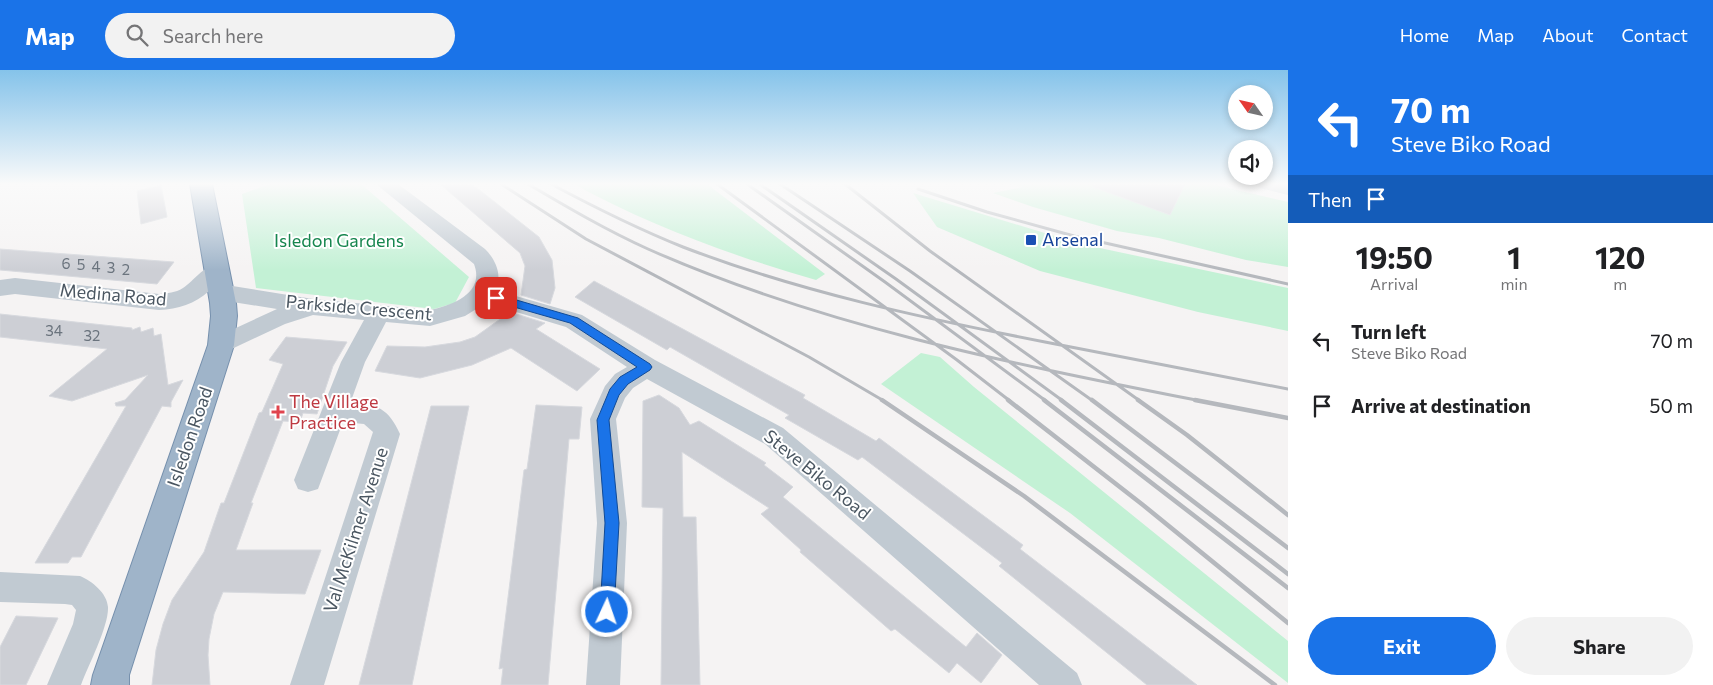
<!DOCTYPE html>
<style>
:root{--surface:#fff;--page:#f2f2f2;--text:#202124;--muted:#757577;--accent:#1a73e8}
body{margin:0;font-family:Commissioner,sans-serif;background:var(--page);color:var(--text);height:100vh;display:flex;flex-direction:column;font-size:19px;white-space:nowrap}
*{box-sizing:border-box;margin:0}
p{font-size:16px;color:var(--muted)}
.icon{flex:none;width:28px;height:28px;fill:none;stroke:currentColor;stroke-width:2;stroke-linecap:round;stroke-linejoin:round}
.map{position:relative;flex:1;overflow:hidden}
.panel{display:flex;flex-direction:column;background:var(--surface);width:425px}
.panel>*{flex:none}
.top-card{background:#1a73e8;color:#fff;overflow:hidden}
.needle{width:32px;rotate:304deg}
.controls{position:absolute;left:1228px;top:15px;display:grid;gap:10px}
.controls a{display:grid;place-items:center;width:45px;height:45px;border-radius:50%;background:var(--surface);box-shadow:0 2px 8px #0003;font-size:25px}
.pin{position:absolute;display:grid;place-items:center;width:42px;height:42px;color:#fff;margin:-21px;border-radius:10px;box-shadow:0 2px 8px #0006}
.me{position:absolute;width:55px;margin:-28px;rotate:3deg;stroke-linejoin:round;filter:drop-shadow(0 0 4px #0008)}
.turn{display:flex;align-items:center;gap:18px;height:105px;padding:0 20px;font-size:22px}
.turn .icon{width:65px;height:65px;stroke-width:2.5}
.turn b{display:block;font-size:35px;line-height:42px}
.then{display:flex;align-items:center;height:48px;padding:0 20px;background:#0003;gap:10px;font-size:19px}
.eta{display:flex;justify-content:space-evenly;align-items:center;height:85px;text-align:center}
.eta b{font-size:30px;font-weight:700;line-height:35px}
.cta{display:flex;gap:10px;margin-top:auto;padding:10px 20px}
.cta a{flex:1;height:58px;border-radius:30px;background:var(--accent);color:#fff;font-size:20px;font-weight:700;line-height:58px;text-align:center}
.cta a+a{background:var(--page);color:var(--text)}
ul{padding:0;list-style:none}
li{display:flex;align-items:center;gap:15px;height:65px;padding:0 20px}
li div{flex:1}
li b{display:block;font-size:19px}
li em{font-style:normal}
header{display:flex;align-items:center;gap:30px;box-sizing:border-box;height:70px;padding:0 25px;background:var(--accent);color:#fff}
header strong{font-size:24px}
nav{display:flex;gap:28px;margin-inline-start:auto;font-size:18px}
.search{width:350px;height:45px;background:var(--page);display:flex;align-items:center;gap:12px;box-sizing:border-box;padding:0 18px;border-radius:28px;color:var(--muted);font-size:19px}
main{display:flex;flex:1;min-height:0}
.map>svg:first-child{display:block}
</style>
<header>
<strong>Map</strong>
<div class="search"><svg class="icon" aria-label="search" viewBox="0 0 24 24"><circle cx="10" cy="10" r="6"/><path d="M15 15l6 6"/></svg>Search here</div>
<nav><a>Home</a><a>Map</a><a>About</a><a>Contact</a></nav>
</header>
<main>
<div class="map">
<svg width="1288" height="615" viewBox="0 0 1288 615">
<rect width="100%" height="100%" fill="#f5f3f3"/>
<path fill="#c3f1d5" d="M270 114H361L469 207 455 233 434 239 256 218 242 124Z
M574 114H707L825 204 816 210C733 186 650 156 574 114Z
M1014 114H1211L1288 132V197L1246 190 1159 168 1117 161 1033 137 993 123 1023 117Z
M913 123 1081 174 1288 218V261L1198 242 1040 201 937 157Z
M921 283 940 287 974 317 1288 571V613L1070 443 881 314Z"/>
<path fill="#cdcfd5" stroke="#d7d9de" d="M440 114H472L539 167 552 190 555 218 550 234 521 225 525 196 520 183Z
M1093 114H1185L1170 145 1093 117Z
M161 115 167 147 141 154 137 121Z
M0 179 174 192 157 214 0 200Z
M594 211 805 325 803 328 876 371 879 368 1023 475 1020 479 1197 615H1147L999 496 1002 493 862 387 858 390 785 348 789 345 670 277 667 280 575 227Z
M510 242 545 253 536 259 600 299 577 321 511 278 472 295 420 308 375 301 387 276 425 277 460 272 475 267Z
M0 244 132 258V260L140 257 141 262 153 258 154 266 161 264 168 315 183 310 171 332V337L162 336 81 487H72L68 493H35L126 336H116L115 333 125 330 148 305 72 331 49 326 107 279 0 267Z
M286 267 347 272 333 296 317 344 303 343 300 352 283 351 251 433H253L236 480H321L305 524 223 522 214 544 209 569 208 585 210 615H152L156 580 163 554 172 530 204 482 221 433H224L259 343 262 342 283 294 269 290Z
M659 325 679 338 690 355 699 351 766 393 764 395 793 417 783 427 966 577 977 563 1002 585 981 613 957 593 949 603 895 559 891 561 800 482 801 480 761 444 769 438 682 382 683 447H696L700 615H661L663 438 642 437 643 331Z
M536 335 582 337 579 369H569L548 615H501L503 598 499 599 524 400 527 399Z
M431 336H469L412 615H359Z
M16 546 58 548 26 615H0V577Z"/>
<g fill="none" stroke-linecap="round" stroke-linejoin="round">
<g stroke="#7690ad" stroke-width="2">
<path id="trunk" d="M190 114H212L236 233 237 246 234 275 129 605V615H91L93 605 208 275 211 246 210 233Z"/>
</g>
<path fill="#c1cad2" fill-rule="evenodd" d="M376 114H398L485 179C496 190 503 206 495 220L582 245 655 290 783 358 1077 603 1082 615H1039L765 374 647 309 633 318 625 328 616 349 627 453 620 615H586L597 453 590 349 605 316 615 304 627 297 566 257 486 233 465 246 430 256 386 252 365 292 351 331C377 334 389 339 400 364L324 615H290L373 362 364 354 343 352 318 419 308 422 298 419 294 410 341 292 364 250 313 245 285 254 221 284 212 281 209 275 212 269 277 239 220 230 212 228 209 221C195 234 178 239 159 240L15 224 0 226V210L15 208 159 224C168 223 175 223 183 218 197 209 205 191 224 197L227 202 215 215 220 214 313 229 430 240C453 235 485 223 474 194Z
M1258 114H1288V125L1260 118Z
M0 502 80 506C92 511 107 523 108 537 109 556 88 596 81 615H47L73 554 76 540 72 535 65 534 0 532Z"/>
<use href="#trunk" fill="#9fb4c9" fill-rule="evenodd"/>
<path stroke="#b5b8bd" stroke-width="3" d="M501 114 586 169 809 287 884 331
M528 114C567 137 606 160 648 179 824 257 1014 294 1201 331
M551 114C594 137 638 159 683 177 800 222 923 248 1045 272 1126 288 1207 303 1288 319
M717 114 957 290 1010 331
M747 114 885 212 1046 331
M780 114 910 201 1093 331
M845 114 930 181 1140 331
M761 115 896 209 1063 331
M918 119 987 142 1074 166 1288 214"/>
<path stroke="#b5b8bd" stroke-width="4.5" d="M882 330 1024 426 1275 615
M1008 330 1143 435 1288 553
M1044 330 1288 518
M1061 330 1288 504
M1092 330 1288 478
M1138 330 1187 365 1288 445
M1195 330 1288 348"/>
</g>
<linearGradient id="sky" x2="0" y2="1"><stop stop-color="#85c3ea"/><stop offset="0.57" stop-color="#fafafa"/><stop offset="1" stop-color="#fafafa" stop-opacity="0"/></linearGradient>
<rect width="1288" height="200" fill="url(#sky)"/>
<path fill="#1a73e8" stroke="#114b97" d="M496 224 578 248 650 294 652 297 650 300 628 314 619 325 609 350 619 453 614 542 612 547 607 549 602 547 600 542 605 453 597 350 610 319 620 307 637 297 570 253 493 231 491 228Z"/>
<rect fill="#1a4fb4" stroke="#fff" stroke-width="2" x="1025" y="164" width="12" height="12" rx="2.5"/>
<path fill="#e0444e" stroke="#fff" stroke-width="2" d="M275.5 334.5h5v5h5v5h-5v5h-5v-5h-5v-5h5z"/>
<g text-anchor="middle" stroke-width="4" stroke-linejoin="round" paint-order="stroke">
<g font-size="15" fill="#6b747e">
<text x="66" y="199">6</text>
<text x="81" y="200">5</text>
<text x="96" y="202">4</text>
<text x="111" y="203">3</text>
<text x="126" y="205">2</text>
<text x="54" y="266">34</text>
<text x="92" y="271">32</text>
</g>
<g font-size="18" fill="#164399" stroke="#fff" text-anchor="start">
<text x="1042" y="176">Arsenal</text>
</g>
<g font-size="18" fill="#17864f" stroke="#fff">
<text x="339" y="177">Isledon Gardens</text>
</g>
<g font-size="18" fill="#4a5661" stroke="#fff">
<text transform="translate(113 225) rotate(5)" y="6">Medina Road</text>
<text transform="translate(359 238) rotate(5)" y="6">Parkside Crescent</text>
<text transform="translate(190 367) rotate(-71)" y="6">Isledon Road</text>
<text transform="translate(817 405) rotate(39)" y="6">Steve Biko Road</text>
<text transform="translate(356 460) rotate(-72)" y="6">Val McKilmer Avenue</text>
</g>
<g font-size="18" fill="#be3a42" stroke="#fff" text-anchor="start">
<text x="289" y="338">The Village<tspan x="289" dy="21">Practice</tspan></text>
</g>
</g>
</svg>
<div class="controls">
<a><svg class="needle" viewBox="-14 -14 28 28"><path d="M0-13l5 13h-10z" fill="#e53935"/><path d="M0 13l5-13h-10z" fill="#757577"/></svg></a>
<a><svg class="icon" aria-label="sound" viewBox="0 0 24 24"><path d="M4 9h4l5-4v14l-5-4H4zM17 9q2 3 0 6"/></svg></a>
</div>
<div class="pin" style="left:496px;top:228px;background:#d93025"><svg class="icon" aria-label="arrive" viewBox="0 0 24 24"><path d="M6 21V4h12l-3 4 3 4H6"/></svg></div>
<svg class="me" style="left:607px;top:542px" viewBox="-20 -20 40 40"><circle r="17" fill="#1a73e8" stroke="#fff" stroke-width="3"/><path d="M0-11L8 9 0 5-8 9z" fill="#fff"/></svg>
</div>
<section class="panel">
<div class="top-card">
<div class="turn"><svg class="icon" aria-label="left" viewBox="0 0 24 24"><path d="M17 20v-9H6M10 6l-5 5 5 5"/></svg><div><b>70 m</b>Steve Biko Road</div></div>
<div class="then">Then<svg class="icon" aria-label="arrive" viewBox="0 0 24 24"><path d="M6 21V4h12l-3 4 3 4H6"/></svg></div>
</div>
<div class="eta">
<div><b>19:50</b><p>Arrival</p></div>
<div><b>1</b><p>min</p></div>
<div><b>120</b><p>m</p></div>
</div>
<ul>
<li><svg class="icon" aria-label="left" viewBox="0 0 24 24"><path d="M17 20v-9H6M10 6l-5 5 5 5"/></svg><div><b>Turn left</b><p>Steve Biko Road</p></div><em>70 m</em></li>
<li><svg class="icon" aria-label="arrive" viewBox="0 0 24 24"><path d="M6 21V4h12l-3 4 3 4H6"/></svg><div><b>Arrive at destination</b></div><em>50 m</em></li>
</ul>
<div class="cta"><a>Exit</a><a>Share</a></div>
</section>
</main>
